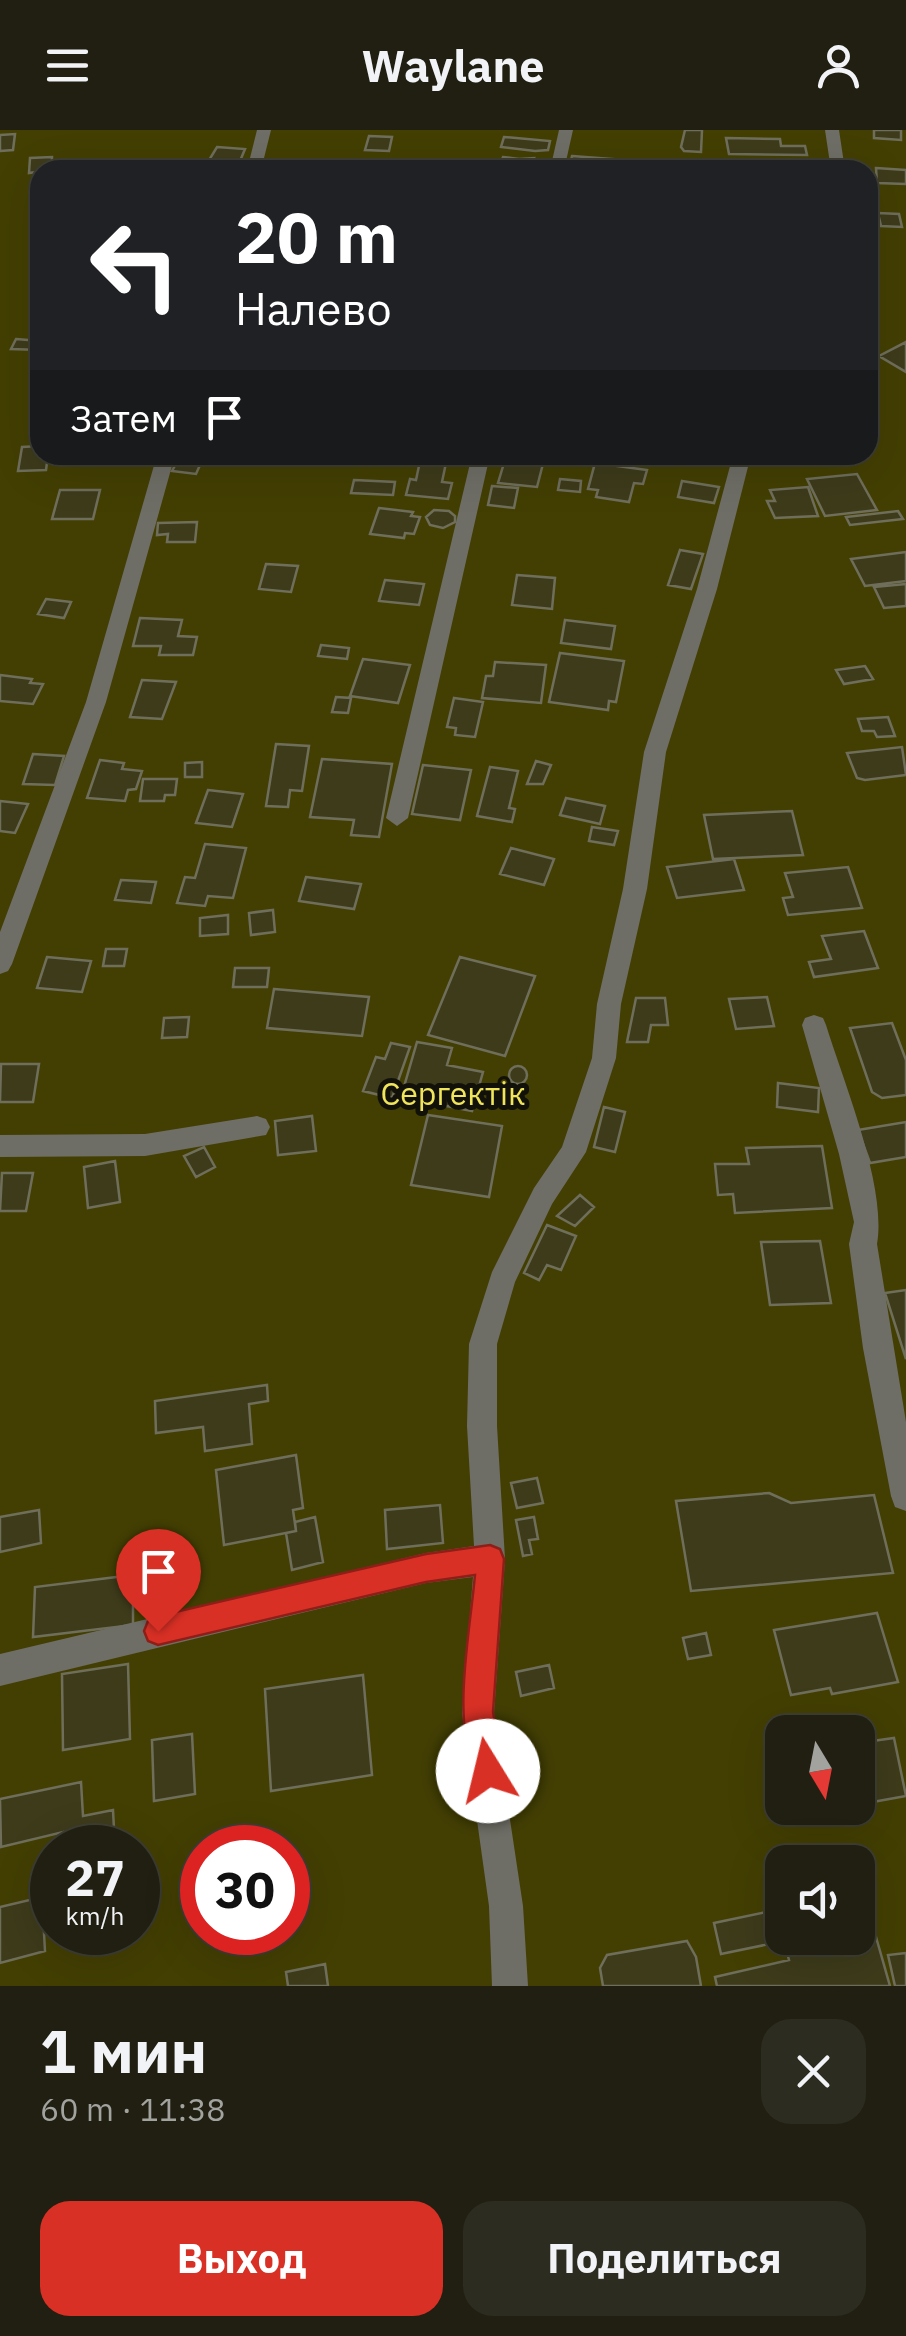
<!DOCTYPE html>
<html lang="ru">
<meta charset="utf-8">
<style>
:root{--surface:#201f12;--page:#2d2c20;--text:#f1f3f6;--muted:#a2a29f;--line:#3d3d32;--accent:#d93025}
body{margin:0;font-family:"IBM Plex Sans",sans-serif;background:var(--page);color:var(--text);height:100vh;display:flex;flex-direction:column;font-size:38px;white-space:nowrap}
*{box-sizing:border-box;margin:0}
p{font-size:32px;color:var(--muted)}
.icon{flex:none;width:55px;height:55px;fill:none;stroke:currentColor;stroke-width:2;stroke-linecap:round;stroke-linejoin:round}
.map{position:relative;height:1856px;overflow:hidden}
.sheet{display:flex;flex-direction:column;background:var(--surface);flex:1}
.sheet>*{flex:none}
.hud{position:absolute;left:30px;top:30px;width:848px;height:305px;border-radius:30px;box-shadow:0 10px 40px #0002,0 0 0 2px var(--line);background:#202124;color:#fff;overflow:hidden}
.needle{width:65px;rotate:170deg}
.tools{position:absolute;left:765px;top:1585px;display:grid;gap:20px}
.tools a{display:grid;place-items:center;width:110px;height:110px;border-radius:20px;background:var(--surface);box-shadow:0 10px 40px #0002,0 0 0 2px var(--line);font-size:50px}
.speed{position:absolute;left:30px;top:1695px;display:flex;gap:20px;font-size:50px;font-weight:700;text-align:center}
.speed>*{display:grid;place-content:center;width:130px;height:130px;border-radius:50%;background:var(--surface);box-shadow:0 10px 40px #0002,0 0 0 2px var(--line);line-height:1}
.speed small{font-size:25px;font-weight:400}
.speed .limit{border:15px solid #d22;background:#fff;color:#111}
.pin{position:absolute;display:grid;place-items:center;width:85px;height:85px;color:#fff;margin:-102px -42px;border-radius:50% 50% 50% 0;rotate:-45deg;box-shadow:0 0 10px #0007}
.pin .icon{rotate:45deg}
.me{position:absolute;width:110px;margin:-55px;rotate:351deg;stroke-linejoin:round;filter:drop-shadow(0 0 8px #0008)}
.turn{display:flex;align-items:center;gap:35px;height:210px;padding:0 40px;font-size:45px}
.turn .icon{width:130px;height:130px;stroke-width:2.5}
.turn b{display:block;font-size:70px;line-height:85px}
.then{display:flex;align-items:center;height:95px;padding:0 40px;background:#0003;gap:20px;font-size:38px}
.round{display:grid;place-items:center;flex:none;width:105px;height:105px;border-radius:30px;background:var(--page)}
.summary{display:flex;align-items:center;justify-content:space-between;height:170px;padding:0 40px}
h1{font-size:60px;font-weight:800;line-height:75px}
.button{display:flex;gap:20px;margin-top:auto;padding:20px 40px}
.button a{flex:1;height:115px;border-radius:30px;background:var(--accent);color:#fff;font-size:40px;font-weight:800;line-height:115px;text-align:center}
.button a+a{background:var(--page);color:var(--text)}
header{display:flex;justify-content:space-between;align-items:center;height:130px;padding:0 40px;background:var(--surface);font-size:45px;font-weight:800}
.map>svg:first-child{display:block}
</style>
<header><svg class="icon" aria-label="menu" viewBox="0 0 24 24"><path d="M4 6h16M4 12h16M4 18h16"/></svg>Waylane<svg class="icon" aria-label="person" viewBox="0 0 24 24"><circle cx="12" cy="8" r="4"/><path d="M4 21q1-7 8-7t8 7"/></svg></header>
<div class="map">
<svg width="906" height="1856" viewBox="0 0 906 1856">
<rect width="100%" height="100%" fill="#2a2918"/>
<path fill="#433f03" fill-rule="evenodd" d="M0 0H906V1856H0ZM40 40H868V325H40ZM782 1602H858V1678H782ZM52 1718H138V1802H52ZM202 1718H288V1802H202ZM782 1732H858V1808H782Z"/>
<path fill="#3d3b1a" stroke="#6f6e5b" stroke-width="2.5" d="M685 0H702L701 22 684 21 681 17Z
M874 0H901V10L874 8Z
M15 4 13 20 0 21V5Z
M369 6 392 7 389 21 365 20Z
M504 7 550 11 548 20 535 21 501 17Z
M726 8 780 9 781 16H805L807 25 729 24Z
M217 17 245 19 240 31H246L242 40H203Z
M572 26 637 31 635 40H569Z
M52 27V40L29 43 30 28Z
M503 27 519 29 534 28 530 40H498Z
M275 30 299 31 297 38 301 40H263L265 34H274Z
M876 38 906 40V54L877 53Z
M878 83 899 84 902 97 881 96Z
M16 209 40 211V220L11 219Z
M906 212V242L879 226Z
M40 316V325H48L46 340 18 341 22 317Z
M498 325 545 326 537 357 498 353 504 333 496 332Z
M420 331 446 333 442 352 452 353 448 369 406 365 410 349 416 350Z
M177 332 200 335 196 344 172 341Z
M595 333 647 340 643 354 634 353 629 372 596 367 598 360 588 359Z
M857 344 877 380 825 386 807 349Z
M560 349 581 351 580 362 558 360Z
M354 350 395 352 393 365 351 363Z
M682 351 719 357 714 373 678 367Z
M492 356 518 358 514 378 488 375Z
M808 357 818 386 775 388 767 371H775L770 360Z
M60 360H100L93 389H52Z
M379 378 413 382 411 386 420 387 414 404 405 403 404 408 370 404Z
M434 380 449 381 455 386V392L443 398 430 395 426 387Z
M898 381 903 389 850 395 846 387Z
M197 392 195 412H167L168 404 157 405 158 393Z
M680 420 703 424 691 459 668 455Z
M906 422V451L865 456 851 429Z
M266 434 298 436 291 462 259 459Z
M517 445 555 448 552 479 512 475Z
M385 450 424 454 419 475 379 471Z
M906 454V476L884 478 874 457Z
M46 469 71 472 64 488 38 484Z
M140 488 182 490 178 506 197 507 193 525H159L161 516H133Z
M565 490 615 496 611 519 561 513Z
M321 515 349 518 347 529 318 526Z
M560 523 624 531 616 572 609 571 608 580 549 572Z
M363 529 410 535 398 573 350 566Z
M495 532 546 535 541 573 482 568 486 546H493Z
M865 536 873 549 844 554 836 540Z
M0 545 32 549 30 553 43 554 33 574 0 571Z
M142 550 176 552 162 589 130 587Z
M336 567 351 568 348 583 332 582Z
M454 568 483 572 475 607 455 605 456 598 447 597Z
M888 587 895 606 877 607 874 601H862L858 589Z
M276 614 309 616 302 661 290 660 288 677 266 676Z
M902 617 906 645 865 650 857 648 847 623Z
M33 624 64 626 55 655 23 654Z
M322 629 392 634 379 707 351 705 354 690 310 687Z
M100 630 124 633 122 639 142 641 136 659 128 660 125 671 87 668Z
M536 631 551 635 543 654H527Z
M202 632V647H185V633Z
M423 635 471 640 460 690 412 684Z
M490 637 518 641 509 678 515 679 512 692 477 686Z
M143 649H177L175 665H165L164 671H140Z
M208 660 243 664 232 697 196 693Z
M566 668 605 676 600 694 560 685Z
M0 671 28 674 15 703 0 701Z
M792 681 803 725 713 729 704 685Z
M592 697 618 701 614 715 589 711Z
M205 714 246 718 233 768 208 766 205 776 177 773 185 747 195 748Z
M511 718 554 729 544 755 500 744Z
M734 729 744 760 677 768 667 737Z
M848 737 862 778 788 785 783 768 793 767 785 743Z
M306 747 361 754 354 779 299 771Z
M121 750 156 752 151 773 115 770Z
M273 780 275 802 251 805 249 783Z
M228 785V804L200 806V788Z
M864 801 878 838 814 847 809 832 831 829 822 806Z
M106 819H127L124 836H103Z
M47 827 91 831 82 862 37 858Z
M460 827 535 846 505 926 428 905Z
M235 838H269L267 857H233Z
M274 859 369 867 362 906 267 898Z
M767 867 774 896 736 899 729 869Z
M636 868H665L668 895H651L648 912H627Z
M189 887 187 907 162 908 164 888Z
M892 893 906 930V965L882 968 872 962 850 898Z
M417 912 452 918 447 935 483 942 472 981 401 967Z
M391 913 410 917 392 968 363 961 376 927 385 929Z
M1 934H39L33 972H0Z
M509 945a9 9 0 1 1 18 0a9 9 0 1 1-18 0Z
M778 953 819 958 818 982 777 977Z
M604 977 625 982 615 1022 594 1017Z
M428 985 502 996 489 1067 411 1055Z
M312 986 316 1021 278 1025 275 991Z
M906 992V1027L870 1033 858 1000Z
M822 1016 832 1078 735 1083 733 1064 718 1065 715 1034H749L746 1018Z
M204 1017 215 1037 196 1047 184 1026Z
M115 1031 120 1072 88 1078 84 1037Z
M2 1043H33L26 1081H0Z
M580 1065 594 1077 575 1096 557 1086Z
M547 1095 576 1106 561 1140 547 1135 539 1150 524 1143Z
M820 1111 831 1173 770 1175 761 1112Z
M906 1160V1229L885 1163Z
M267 1255 268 1271 249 1274 252 1314 205 1321 203 1297 156 1303 155 1271Z
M296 1325 303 1378 293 1380 296 1401 224 1415 216 1340Z
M537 1348 543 1373 517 1378 511 1353Z
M769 1363 791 1373 874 1365 893 1443 691 1461 676 1371Z
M440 1375 443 1413 387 1419 385 1380Z
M39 1380 41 1413 0 1422V1387Z
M315 1387 323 1432 292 1440 286 1403 296 1401 295 1392Z
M534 1387 538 1409 529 1410 532 1424 523 1426 516 1390Z
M133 1445V1495L33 1507 35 1457Z
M877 1483 898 1552 832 1564 830 1558 791 1565 774 1500Z
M706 1503 711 1525 688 1529 683 1508Z
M128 1534 130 1609 63 1620 62 1544Z
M549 1535 554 1558 521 1566 516 1542Z
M363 1545 372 1645 271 1661 265 1559Z
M192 1604 195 1664 154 1671 152 1610Z
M894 1608 906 1666 867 1673 858 1636V1613Z
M81 1652 83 1686 113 1680 115 1718H63V1702L1 1717 0 1669Z
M42 1767 45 1821 0 1833V1777Z
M866 1772 890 1856H717L715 1847 789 1830 783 1808H858V1774Z
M776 1780 784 1811 721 1824 714 1793Z
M687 1811 696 1827 701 1856H603L600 1838 607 1825Z
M906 1823V1856H895L888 1825Z
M325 1834 328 1856H288L286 1842Z"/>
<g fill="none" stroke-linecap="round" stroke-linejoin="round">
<path fill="#6f6e66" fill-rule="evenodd" d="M257 0H271L261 40H247Z
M559 0H573L564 40H550Z
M825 0H839L845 40H831Z
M157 325H175L106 572 12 834 8 841 0 844V802L86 572Z
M472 325H490L408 688 397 696 386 688Z
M733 325H751L717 459 666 622 647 759 621 874 616 928 586 1022 552 1074 515 1152 497 1214V1296L505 1429 494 1583 523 1776 528 1856H492L489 1776 462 1583 473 1447 426 1453 0 1556V1524L426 1423 474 1416 467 1296 469 1214 492 1142 534 1058 562 1017 592 928 597 874 623 759 644 622 697 459Z
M814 885 823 888 826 895C844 953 887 1057 877 1114L906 1292V1381L895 1377 891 1366 863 1218 849 1114 854 1092 839 1024 802 895 805 888Z
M257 986 266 989 270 997 266 1005 145 1026 0 1027V1005L145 1004Z"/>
</g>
<path fill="#d93025" stroke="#8d1f18" stroke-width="2.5" d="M490 1415 500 1419 504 1429 493 1582 503 1641 498 1652 488 1656 477 1652C451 1589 469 1511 475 1445L426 1452 158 1515 148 1511 144 1501 148 1491 158 1486 426 1424Z"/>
<g text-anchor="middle" stroke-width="10" stroke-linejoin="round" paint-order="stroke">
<g font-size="32" fill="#efe45a" stroke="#11110a">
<text x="453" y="975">Сергектік</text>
</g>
</g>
</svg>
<div class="tools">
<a><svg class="needle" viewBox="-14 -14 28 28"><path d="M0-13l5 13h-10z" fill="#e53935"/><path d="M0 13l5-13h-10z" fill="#a2a29f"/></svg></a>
<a><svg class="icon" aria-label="sound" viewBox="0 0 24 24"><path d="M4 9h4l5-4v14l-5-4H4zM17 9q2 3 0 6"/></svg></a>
</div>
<div class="speed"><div>27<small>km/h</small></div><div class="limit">30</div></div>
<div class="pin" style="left:158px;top:1501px;background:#d93025"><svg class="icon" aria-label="arrive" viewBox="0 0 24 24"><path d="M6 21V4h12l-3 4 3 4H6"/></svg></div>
<svg class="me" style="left:488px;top:1641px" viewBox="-20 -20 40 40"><circle r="19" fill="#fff"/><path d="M0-13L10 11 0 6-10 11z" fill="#d93025"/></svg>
<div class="hud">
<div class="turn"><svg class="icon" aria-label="left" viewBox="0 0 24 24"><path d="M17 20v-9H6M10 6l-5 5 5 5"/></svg><div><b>20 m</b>Налево</div></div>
<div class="then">Затем<svg class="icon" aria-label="arrive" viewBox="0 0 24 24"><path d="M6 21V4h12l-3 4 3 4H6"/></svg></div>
</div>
</div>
<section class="sheet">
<div class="summary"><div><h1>1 мин</h1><p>60 m · 11:38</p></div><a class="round"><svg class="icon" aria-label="close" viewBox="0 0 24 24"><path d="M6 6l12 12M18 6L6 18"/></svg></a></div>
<div class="button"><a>Выход</a><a>Поделиться</a></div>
</section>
